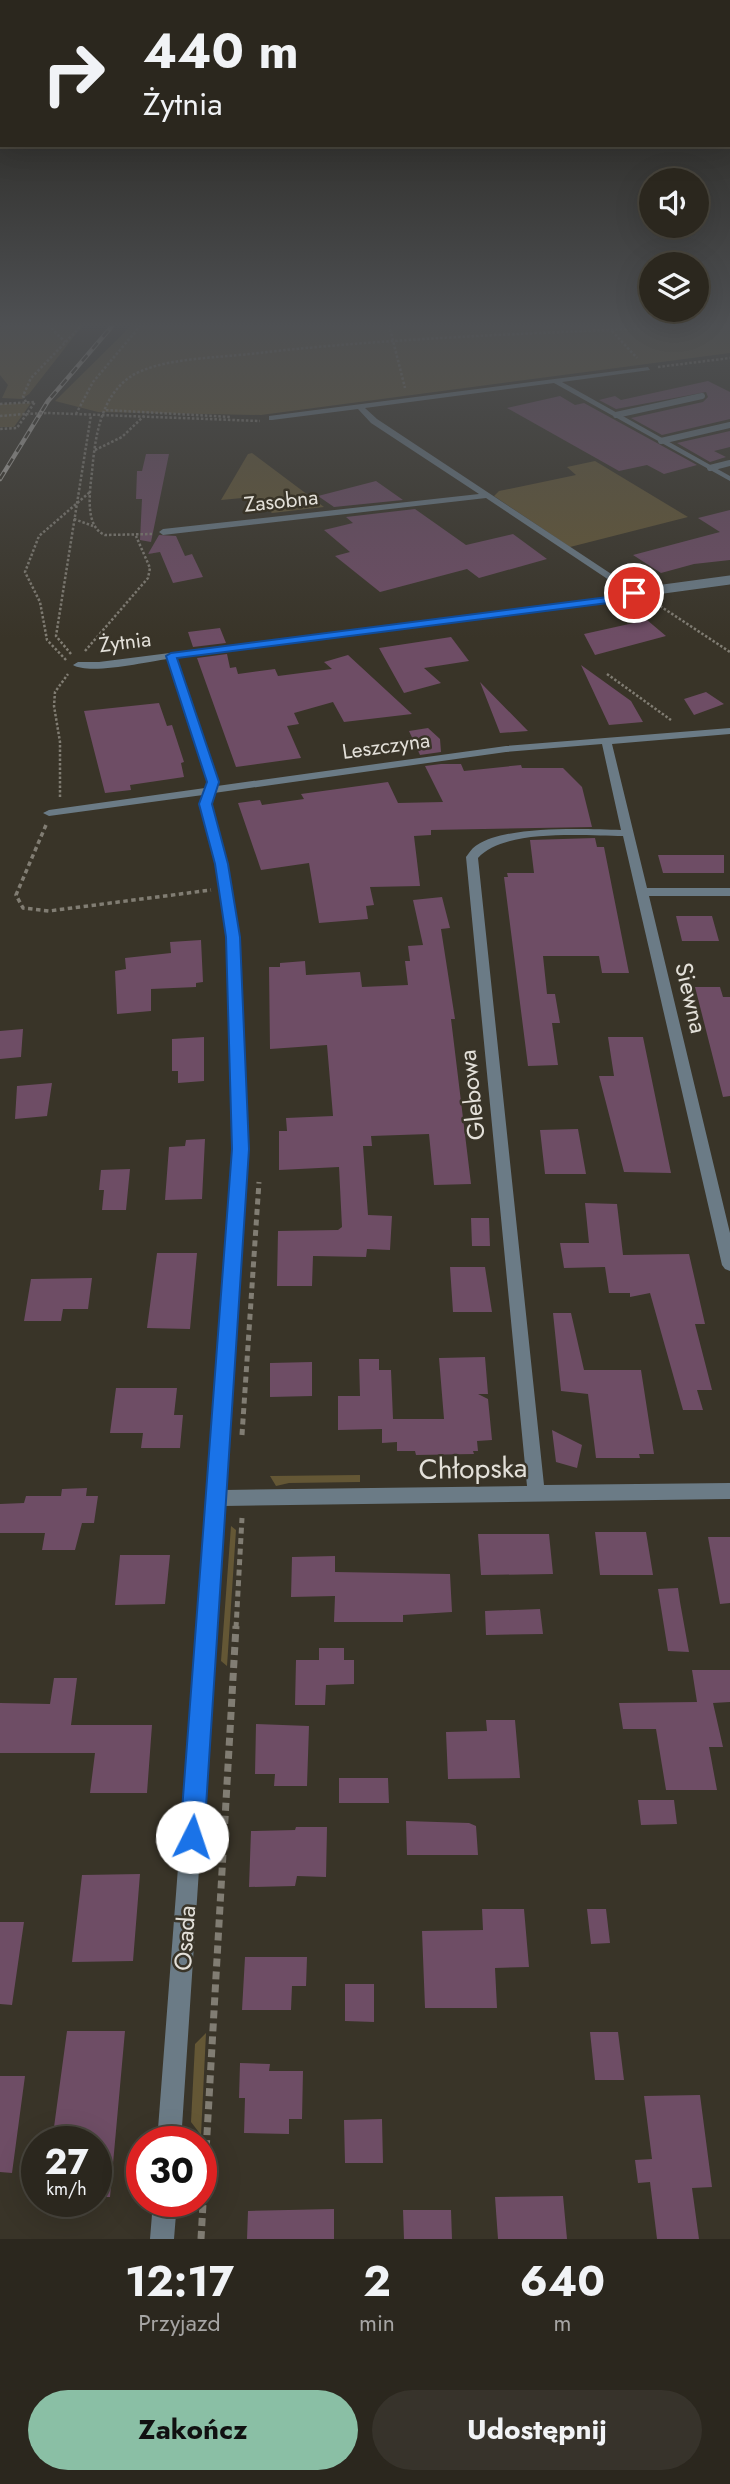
<!DOCTYPE html>
<html lang="pl">
<meta charset="utf-8">
<style>
:root{--surface:#2b271e;--page:#37332b;--text:#f1f3f6;--muted:#a6a5a4;--line:#47443c;--accent:#8abfa5}
body{margin:0;font-family:Jost,sans-serif;background:var(--page);color:var(--text);height:100vh;display:flex;flex-direction:column;font-size:26px;white-space:nowrap}
*{box-sizing:border-box;margin:0}
p{font-size:23px;color:var(--muted)}
.icon{flex:none;width:38px;height:38px;fill:none;stroke:currentColor;stroke-width:2;stroke-linecap:round;stroke-linejoin:round}
.map{position:relative;height:2239px;overflow:hidden}
.details{display:flex;flex-direction:column;background:var(--surface);flex:1}
.details>*{flex:none}
.hud{position:absolute;left:0px;top:0px;width:732px;height:147px;box-shadow:0 7px 28px #0002,0 0 0 2px var(--line);background:#2b271e;color:var(--text);overflow:hidden}
.buttons{position:absolute;left:639px;top:168px;display:grid;gap:14px}
.buttons a{display:grid;place-items:center;width:70px;height:70px;border-radius:50%;background:var(--surface);box-shadow:0 7px 28px #0002,0 0 0 2px var(--line);font-size:35px}
.speed{position:absolute;left:21px;top:2126px;display:flex;gap:14px;font-size:35px;font-weight:700;text-align:center}
.speed>*{display:grid;place-content:center;width:91px;height:91px;border-radius:50%;background:var(--surface);box-shadow:0 7px 28px #0002,0 0 0 2px var(--line);line-height:1}
.speed small{font-size:18px;font-weight:400}
.speed .limit{border:10px solid #d22;background:#fff;color:#111}
.pin{position:absolute;display:grid;place-items:center;width:60px;height:60px;color:#fff;margin:-30px;border:4px solid #fff;border-radius:50%;box-shadow:0 2px 7px #0007}
.me{position:absolute;width:77px;margin:-38px;rotate:4deg;stroke-linejoin:round;filter:drop-shadow(0 0 5px #0008)}
.turn{display:flex;align-items:center;gap:24px;height:147px;padding:0 28px;font-size:32px}
.turn .icon{width:91px;height:91px;stroke-width:2.5}
.turn b{display:block;font-size:49px;line-height:60px}
.eta{display:flex;justify-content:space-evenly;align-items:center;height:119px;text-align:center}
.eta b{font-size:42px;font-weight:700;line-height:49px}
.button{display:flex;gap:14px;margin-top:auto;padding:14px 28px}
.button a{flex:1;height:80px;border-radius:42px;background:var(--accent);color:#111;font-size:28px;font-weight:700;line-height:80px;text-align:center}
.button a+a{background:var(--page);color:var(--text)}
.map>svg:first-child{display:block}
</style>
<div class="map">
<svg width="730" height="2239" viewBox="0 0 730 2239">
<rect width="100%" height="100%" fill="#393428"/>
<path fill="#645735" d="M3 325H83L29 394 22 399 2 398 8 385 0 375V327Z
M132 325H730V353L261 415 98 412 55 401Z
M31 403 14 427H0V404Z
M252 453 324 507 272 513 253 497 221 500 248 454Z
M595 461 688 517 570 547 494 496 499 491 576 475 567 467Z
M360 1475V1482L289 1483 276 1486 270 1476Z
M231 1526 236 1530 227 1666 221 1661Z
M206 2033 201 2135 191 2122 195 2044Z"/>
<path fill="#6e4d65" d="M708 381 730 392V419L662 435 631 418 703 402 708 397 706 392 616 409 599 400 615 396 621 400Z
M560 396 575 405 584 403 697 465 664 474 647 465 619 471 507 408Z
M730 431V447L714 451 726 457 710 462 677 443Z
M146 454H169L151 542 140 540 142 499H136L137 471H142Z
M376 481 403 500 334 507 318 496Z
M415 509 466 545 513 534 547 559 479 578 467 569 380 592 335 556 350 552 324 530 353 523 346 517Z
M730 510V560L694 564 661 573 633 555 720 532 698 518Z
M159 535 176 536 185 556 192 554 203 577 173 583 160 552 148 554Z
M647 620 666 636 595 655 584 634Z
M220 628 226 643 193 647 188 632Z
M451 637 469 661 424 668 441 683 404 693 379 648Z
M227 654 230 668 236 667 238 674 275 669 278 676 332 669 324 662 348 655 412 714 344 722 333 702 294 713 299 724 287 726 301 758 236 767 197 658Z
M581 665 631 701 643 722 609 725Z
M480 682 528 731 500 733Z
M706 692 724 704 694 715 684 699Z
M159 703 167 726 172 725 184 762 181 763 184 777 130 785 131 790 105 793 84 711Z
M428 728 440 739 441 752 420 755 409 731Z
M441 764H461L464 771 521 765 522 768H563L582 787 592 827 431 830V835L414 836 420 886 370 887 374 905 366 906 368 919 319 923 309 863 261 870 238 803 260 800 262 805 304 799 301 794 388 782 398 803 443 802 425 766Z
M595 838 597 847H604L629 973H602L599 956H543L547 994H555L560 1023H552L558 1065 528 1066 504 877H508L507 873H534L530 840Z
M658 855H724V873H663Z
M442 897 450 928 441 929 455 1019H451L471 1184 434 1185 429 1134 371 1136 372 1146H363L368 1215 392 1216 390 1250 367 1249 366 1257 313 1256 312 1286H277L278 1231 338 1230 342 1227 339 1167 279 1170V1131H287L286 1118 333 1116 327 1045 270 1049 269 967H280V963L305 961 306 975 360 972 362 987 408 985 405 961H410L408 946 423 945 413 900Z
M676 916H712L719 941H682Z
M201 940 203 982 196 983V987L151 989V1011L117 1014 115 971 126 969 125 958 171 953 170 942Z
M695 987H720L723 997H730V1096L723 1097Z
M23 1029 21 1057 0 1059V1031Z
M204 1037V1081L178 1083V1071H172V1039Z
M608 1037H643L671 1173 624 1172 599 1076H614Z
M52 1083 47 1116 15 1119 17 1086Z
M578 1129 586 1174H545L540 1130Z
M205 1139 202 1199 165 1200 169 1147 185 1146 186 1140Z
M130 1169 126 1210H102L104 1190H99L101 1170Z
M585 1203 617 1204 623 1255 689 1254 705 1324H695L712 1390H697L703 1410H683L650 1293 630 1297V1293H609L605 1267 564 1268 560 1243H589Z
M471 1218H489L490 1246H472Z
M157 1253H197L190 1329 147 1328Z
M450 1267H485L492 1312H453Z
M92 1278 88 1309H63L61 1321H24L31 1279Z
M553 1313H571L584 1370H641L654 1454H639L640 1458H596L588 1394 561 1391Z
M485 1357 488 1394H478L488 1399 492 1440 477 1441 478 1451H473L474 1454 416 1455 415 1451H397V1442L382 1443V1429L338 1430V1396H360L359 1359H379V1370H391L393 1419H444L439 1358Z
M312 1362V1396L270 1397V1363Z
M116 1388H177L174 1415H183L180 1448H141L143 1433H110Z
M552 1430 582 1445 577 1468 556 1462Z
M87 1488 86 1496H98L94 1523H82L75 1550H42L45 1533H0V1504L24 1503 26 1496H61L62 1489Z
M595 1532H646L653 1575H600Z
M478 1534H549L553 1574 481 1575Z
M708 1537H730V1603L720 1604Z
M120 1555H170L165 1604 115 1605Z
M335 1556V1572L450 1574 452 1612 403 1615V1622H334L335 1596 291 1597 292 1557Z
M678 1588 680 1602 689 1652 668 1651 658 1589Z
M540 1609 543 1634 486 1635 485 1611Z
M319 1648H344V1660H354V1684L326 1685 325 1705H295L296 1660H319Z
M692 1670H730V1702L713 1703 723 1747H709L717 1790H666L656 1729H623L619 1703 697 1702Z
M54 1678H77L71 1725H152L147 1793H90L95 1753H0V1703L50 1704Z
M486 1720H515L520 1778 448 1779 446 1732 487 1731Z
M256 1724 309 1726 307 1786H274L275 1774H255Z
M339 1778H388L389 1803H339Z
M638 1800H674L677 1824 641 1825Z
M406 1821 469 1823 476 1826 478 1855H407Z
M296 1827H327L326 1877 297 1876 295 1886 249 1887 251 1831 295 1830Z
M140 1874 133 1961 72 1962 82 1875Z
M482 1909H524L529 1967 495 1968 497 2008H425L422 1931 483 1930Z
M587 1909H606L610 1943 591 1944Z
M0 1922H24L12 2005 0 2004Z
M245 1957H307L306 1986H292L291 2010H242Z
M345 1984H374V2022L345 2021Z
M67 2031H125L110 2197H96V2142H52Z
M590 2032H618L624 2080H595Z
M240 2063 270 2064 269 2071H303L302 2119H289V2134L244 2133 245 2098H239Z
M0 2076H25L12 2173 0 2172Z
M700 2095 712 2187 692 2188 699 2239H657L650 2182 638 2183 635 2160 652 2159 644 2096Z
M382 2119 383 2163H345L344 2120Z
M563 2196 567 2239H498L495 2197Z
M334 2209V2239H247L248 2211Z
M403 2210H451L452 2239H404Z"/>
<g fill="none" stroke-linecap="round" stroke-linejoin="round">
<path stroke="#817d73" stroke-width="2.5" stroke-dasharray="2.5 2" stroke-linecap="butt" d="M48 325 65 342
M389 325 405 388
M612 331 637 358
M658 367 730 358
M26 402 23 396 31 378 82 325
M0 404 35 402 17 428 0 429
M106 410 230 417
M48 413 260 421
M76 414 93 382 141 325
M0 416 25 414
M95 450 122 437 145 415
M74 519 93 526
M152 534 105 535C84 527 90 490 92 472 95 438 100 398 130 377 158 358 216 358 249 354 404 336 559 333 715 325
M660 606 730 652
M85 651 148 578 150 568 136 536
M71 654 56 636 91 415
M66 660 47 640 40 602 25 572 39 536 90 492
M607 674 671 720
M60 797V742L54 706 55 692 68 674"/>
<path stroke="#817d73" stroke-width="3.5" stroke-dasharray="4.5 3.5" stroke-linecap="butt" d="M46 825 16 895 23 908 49 911 211 890"/>
<path stroke="#817d73" stroke-width="5" stroke-dasharray="6 4.5" stroke-linecap="butt" d="M242 1435 259 1182
M236 1628 242 1518"/>
<path stroke="#817d73" stroke-width="7" stroke-dasharray="8 5" stroke-linecap="butt" d="M140 2200 142 2183
M201 2239 236 1626"/>
<path stroke="#6b7b86" stroke-width="6" d="M616 415 702 396
M661 441 730 425
M710 468 730 463"/>
<path stroke="#6b7b86" stroke-width="9" d="M634 593 730 580"/>
<path fill="#6b7b86" fill-rule="evenodd" d="M648 367 650 370 562 382 730 476V481L554 383 365 408 377 419 637 591V595L608 603 176 658 218 782 217 786 506 746 730 728V734L612 744 647 888H730V896H649L730 1233V1271L725 1269 722 1265 623 836C586 836 504 828 478 858L544 1485 730 1483V1499L223 1506 181 2142H157L233 1149 227 937 216 864 200 804 203 795 49 816 43 813 49 810 205 788 208 782 167 659C147 662 89 675 73 665L78 662H99L608 597 627 592 486 498 163 535 159 532 163 529 479 494 371 423 358 409 272 420H269V416ZM602 744 621 830C585 829 508 825 477 845 473 847 469 853 466 857L527 1486 224 1490 247 1149 239 937 228 864 210 804 214 793 506 752Z
M153 2202H177L174 2239H150Z"/>
<g stroke="#b3afa7" stroke-width="4.5">
<path id="rail" d="M0 479 48 401 113 325"/>
</g>
<use href="#rail" stroke="#393428" stroke-width="2.5" stroke-dasharray="8" stroke-linecap="butt"/>
<path stroke="#817d73" stroke-width="2.5" stroke-dasharray="2.5 2" stroke-linecap="butt" d="M26 414 48 413"/>
</g>
<linearGradient id="sky" x2="0" y2="1"><stop stop-color="#1f1d16"/><stop offset="0.51" stop-color="#4e5053"/><stop offset="1" stop-color="#4e5053" stop-opacity="0"/></linearGradient>
<rect width="730" height="638" fill="url(#sky)"/>
<path fill="#1a73e8" stroke="#114b97" stroke-width="2" d="M634 590 639 593 637 596 608 603 177 658 219 782 212 804 228 864 240 937 249 1149 204 1837 200 1845 192 1849 184 1845 180 1837 232 1149 226 937 215 864 199 804 207 782 166 656 171 653 608 597Z"/>
<g text-anchor="middle" stroke-width="5" stroke-linejoin="round" paint-order="stroke">
<g font-size="21" fill="#e3e0d9" stroke="#393428">
<text transform="translate(281 501) rotate(-6)" y="7">Zasobna</text>
<text transform="translate(125 642) rotate(-7)" y="7">Żytnia</text>
<text transform="translate(386 746) rotate(-8)" y="7">Leszczyna</text>
</g>
<g font-size="24" fill="#e3e0d9" stroke="#393428">
<text transform="translate(691 998) rotate(77)" y="8">Siewna</text>
<text transform="translate(472 1095) rotate(-96)" y="8">Glebowa</text>
<text transform="translate(185 1938) rotate(-86)" y="8">Osada</text>
</g>
<g font-size="28" fill="#e3e0d9" stroke="#393428">
<text transform="translate(473 1468) rotate(-1)" y="10">Chłopska</text>
</g>
</g>
</svg>
<div class="buttons">
<a><svg class="icon" aria-label="sound" viewBox="0 0 24 24"><path d="M4 9h4l5-4v14l-5-4H4zM17 9q2 3 0 6"/></svg></a>
<a><svg class="icon" aria-label="layers" viewBox="0 0 24 24"><path d="M12 4l9 5-9 5-9-5zM3 14l9 5 9-5"/></svg></a>
</div>
<div class="speed"><div>27<small>km/h</small></div><div class="limit">30</div></div>
<div class="pin" style="left:634px;top:593px;background:#d93025"><svg class="icon" aria-label="arrive" viewBox="0 0 24 24"><path d="M6 21V4h12l-3 4 3 4H6"/></svg></div>
<svg class="me" style="left:192px;top:1837px" viewBox="-20 -20 40 40"><circle r="19" fill="#fff"/><path d="M0-13L10 11 0 6-10 11z" fill="#1a73e8"/></svg>
<div class="hud">
<div class="turn"><svg class="icon" aria-label="right" viewBox="0 0 24 24"><path d="M7 20v-9h11M14 6l5 5-5 5"/></svg><div><b>440 m</b>Żytnia</div></div>
</div>
</div>
<section class="details">
<div class="eta">
<div><b>12:17</b><p>Przyjazd</p></div>
<div><b>2</b><p>min</p></div>
<div><b>640</b><p>m</p></div>
</div>
<div class="button"><a>Zakończ</a><a>Udostępnij</a></div>
</section>
